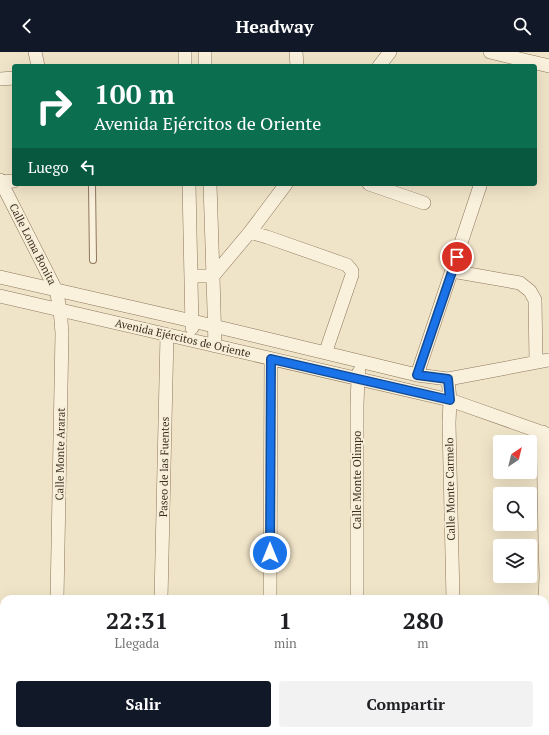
<!DOCTYPE html>
<html lang="es">
<meta charset="utf-8">
<style>
:root{--surface:#fff;--page:#f2f2f2;--text:#202124;--muted:#757577;--accent:#111827}
body{margin:0;font-family:"PT Serif",serif;background:var(--page);color:var(--text);height:100vh;display:flex;flex-direction:column;font-size:15px;white-space:nowrap}
*{box-sizing:border-box;margin:0}
p{font-size:13px;color:var(--muted)}
.icon{flex:none;width:22px;height:22px;fill:none;stroke:currentColor;stroke-width:2;stroke-linecap:round;stroke-linejoin:round}
.map{position:relative;flex:1;overflow:hidden}
.details{position:absolute;left:0px;top:543px;width:549px;height:140px;display:flex;flex-direction:column;background:var(--surface);border-radius:12px 12px 0 0;box-shadow:0 4px 16px #0002}
.details>*{flex:none}
.banner{position:absolute;left:12px;top:12px;width:525px;height:122px;border-radius:4px;box-shadow:0 4px 16px #0002;background:#0b6e4f;color:#fff;overflow:hidden}
.needle{width:26px;rotate:35deg}
.buttons{position:absolute;left:493px;top:383px;display:grid;gap:8px}
.buttons a{display:grid;place-items:center;width:44px;height:44px;border-radius:4px;background:var(--surface);box-shadow:0 4px 16px #0002;font-size:20px}
.pin{position:absolute;display:grid;place-items:center;width:34px;height:34px;color:#fff;margin:-17px;border:2px solid #fff;border-radius:50%;box-shadow:0 1px 4px #0007}
.me{position:absolute;width:44px;margin:-22px;rotate:0deg;stroke-linejoin:round;filter:drop-shadow(0 0 3px #0008)}
.turn{display:flex;align-items:center;gap:14px;height:84px;padding:0 16px;font-size:18px}
.turn .icon{width:52px;height:52px;stroke-width:2.5}
.turn b{display:block;font-size:28px;line-height:34px}
.then{display:flex;align-items:center;height:38px;padding:0 16px;background:#0003;gap:8px;font-size:15px}
.eta{display:flex;justify-content:space-evenly;align-items:center;height:68px;text-align:center}
.eta b{font-size:24px;font-weight:700;line-height:28px}
.button{display:flex;gap:8px;margin-top:auto;padding:8px 16px}
.button a{flex:1;height:46px;border-radius:4px;background:var(--accent);color:#fff;font-size:16px;font-weight:700;line-height:46px;text-align:center}
.button a+a{background:var(--page);color:var(--text)}
header{display:flex;justify-content:space-between;align-items:center;height:52px;padding:0 16px;background:var(--accent);color:#fff;font-size:18px;font-weight:700}
.map>svg:first-child{display:block}
</style>
<header><svg class="icon" aria-label="back" viewBox="0 0 24 24"><path d="M15 5l-7 7 7 7"/></svg>Headway<svg class="icon" aria-label="search" viewBox="0 0 24 24"><circle cx="10" cy="10" r="6"/><path d="M15 15l6 6"/></svg></header>
<div class="map">
<svg width="549" height="683" viewBox="0 0 549 683">
<rect width="100%" height="100%" fill="#f0e4c8"/>
<g fill="none" stroke-linecap="round" stroke-linejoin="round">
<g stroke="#8d765c" stroke-width="8">
<path id="service" d="M92 132 93 208"/>
</g>
<g stroke="#8d765c" stroke-width="14">
<path id="minor" d="M35 0 38 14
M185 0V14
M205 0V14
M296 0 297 14
M490 0 549 14
M379 14 390 0
M0 27 14 26
M0 128 56 238 60 257 62 281 57 547
M1 130 14 129
M189 132 192 276
M210 132 213 224 215 294
M369 132 424 151
M250 180 267 185 347 213 352 219V223L328 293 326 301
M452 219 520 231 530 239 535 248 536 310
M191 224H213L250 180 286 132
M0 225 214 274 417 323 448 327 549 308
M0 244 450 348 549 383
M417 323 480 134
M448 327 450 348 449 371 453 547
M543 380 545 490 546 524H549
M161 547 167 283
M270 547 271 307
M357 547V352L358 327 359 320
M545 547 546 524 549 520
M545 594 547 683
M418 683 420 679"/>
</g>
<path stroke="#8d765c" stroke-width="2.5" stroke-dasharray="3 2" stroke-linecap="butt" d="M12 679 13 683
M69 683 70 679
M119 683 121 679
M260 683V679
M337 683 338 679"/>
<use href="#service" stroke="#faf1dc" stroke-width="6"/>
<use href="#minor" stroke="#faf1dc" stroke-width="13"/>
</g>
<g fill="none" stroke-linecap="round" stroke-linejoin="round">
<g stroke="#114b97" stroke-width="10">
<path id="route" d="M270 501 271 307 450 348 448 327 417 323 457 205"/>
</g>
<use href="#route" stroke="#1a73e8" stroke-width="7"/>
</g>
<g text-anchor="middle" stroke-width="4" stroke-linejoin="round" paint-order="stroke">
<g font-size="11" fill="#3d2e20" stroke="#f7eed8">
<text transform="translate(33 192) rotate(63)" y="4">Calle Loma Bonita</text>
<text transform="translate(183 286) rotate(13)" y="4">Avenida Ejércitos de Oriente</text>
<text transform="translate(60 402) rotate(-89)" y="4">Calle Monte Ararat</text>
<text transform="translate(164 415) rotate(-89)" y="4">Paseo de las Fuentes</text>
<text transform="translate(357 428) rotate(-90)" y="4">Calle Monte Olimpo</text>
<text transform="translate(450 437) rotate(-91)" y="4">Calle Monte Carmelo</text>
</g>
</g>
</svg>
<div class="buttons">
<a><svg class="needle" viewBox="-14 -14 28 28"><path d="M0-13l5 13h-10z" fill="#e53935"/><path d="M0 13l5-13h-10z" fill="#757577"/></svg></a>
<a><svg class="icon" aria-label="search" viewBox="0 0 24 24"><circle cx="10" cy="10" r="6"/><path d="M15 15l6 6"/></svg></a>
<a><svg class="icon" aria-label="layers" viewBox="0 0 24 24"><path d="M12 4l9 5-9 5-9-5zM3 14l9 5 9-5"/></svg></a>
</div>
<div class="pin" style="left:457px;top:205px;background:#d93025"><svg class="icon" aria-label="arrive" viewBox="0 0 24 24"><path d="M6 21V4h12l-3 4 3 4H6"/></svg></div>
<svg class="me" style="left:270px;top:501px" viewBox="-20 -20 40 40"><circle r="17" fill="#1a73e8" stroke="#fff" stroke-width="3"/><path d="M0-11L8 9 0 5-8 9z" fill="#fff"/></svg>
<div class="banner">
<div class="turn"><svg class="icon" aria-label="right" viewBox="0 0 24 24"><path d="M7 20v-9h11M14 6l5 5-5 5"/></svg><div><b>100 m</b>Avenida Ejércitos de Oriente</div></div>
<div class="then">Luego<svg class="icon" aria-label="left" viewBox="0 0 24 24"><path d="M17 20v-9H6M10 6l-5 5 5 5"/></svg></div>
</div>
<section class="details">
<div class="eta">
<div><b>22:31</b><p>Llegada</p></div>
<div><b>1</b><p>min</p></div>
<div><b>280</b><p>m</p></div>
</div>
<div class="button"><a>Salir</a><a>Compartir</a></div>
</section>
</div>
